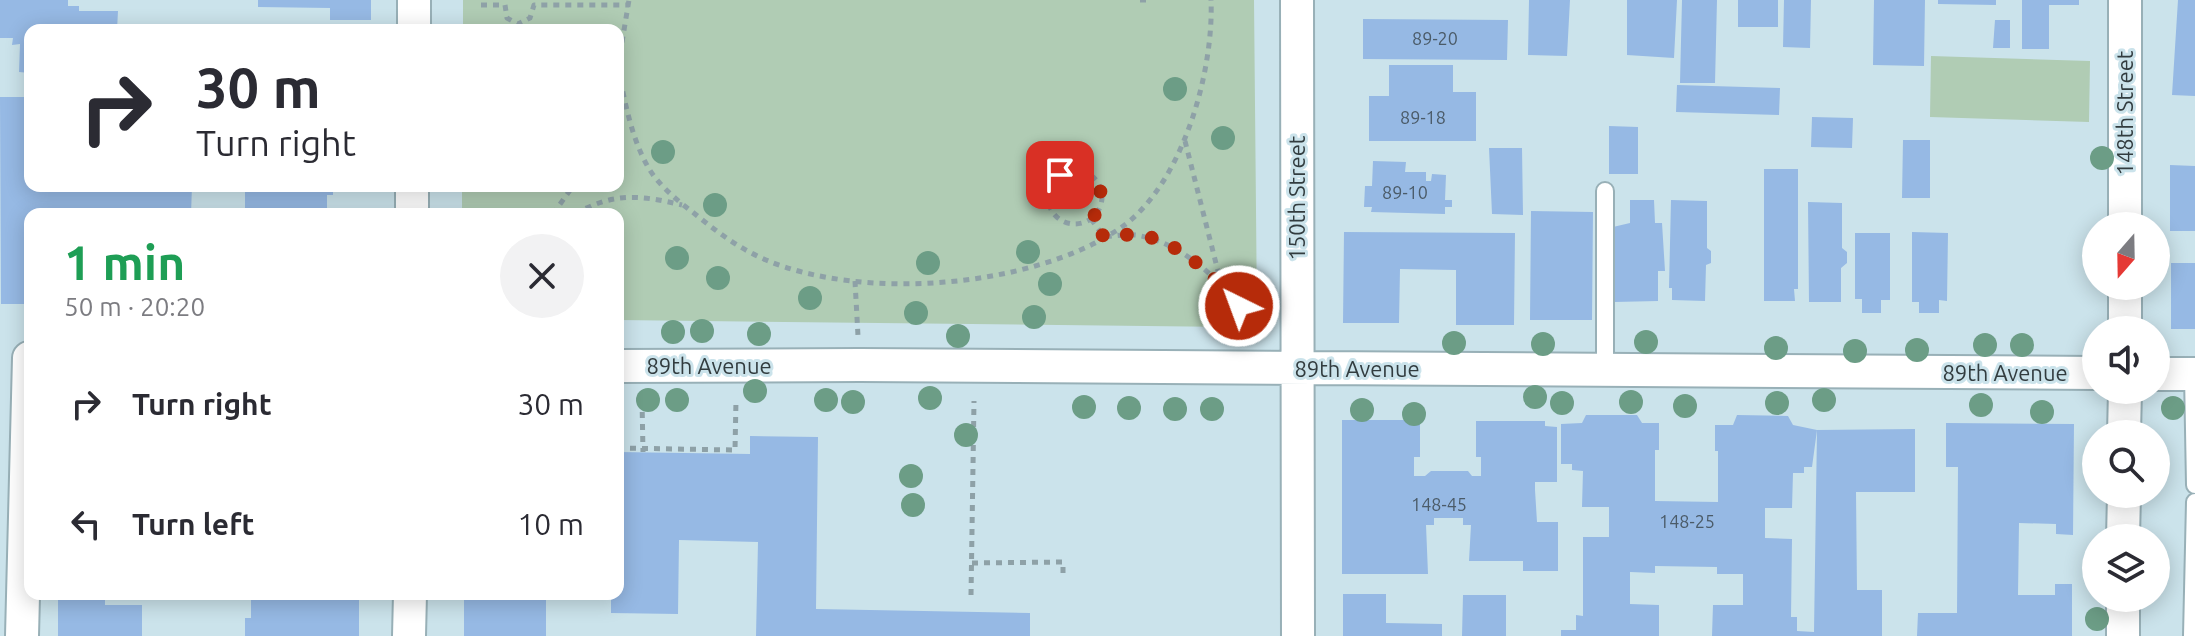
<!DOCTYPE html>
<meta charset="utf-8">
<style>
:root{--surface:#fff;--page:#f2f2f3;--text:#2b2b33;--muted:#7c7c81}
body{margin:0;font-family:Ubuntu,sans-serif;background:var(--page);color:var(--text);height:100vh;display:flex;flex-direction:column;font-size:30px;white-space:nowrap}
*{box-sizing:border-box;margin:0}
p{font-size:26px;color:var(--muted)}
.icon{flex:none;width:44px;height:44px;fill:none;stroke:currentColor;stroke-width:2;stroke-linecap:round;stroke-linejoin:round}
.map{position:relative;flex:1;overflow:hidden}
.details{position:absolute;left:24px;top:208px;width:600px;height:392px;display:flex;flex-direction:column;background:var(--surface);border-radius:16px;box-shadow:0 4px 20px #0003}
.details>*{flex:none}
.top-card{position:absolute;left:24px;top:24px;width:600px;height:168px;border-radius:16px;box-shadow:0 4px 20px #0003;background:#fff;color:var(--text);overflow:hidden}
.needle{width:52px;rotate:200deg}
.fabs{position:absolute;left:2082px;top:212px;display:grid;gap:16px}
.fabs a{display:grid;place-items:center;width:88px;height:88px;border-radius:50%;background:var(--surface);box-shadow:0 4px 20px #0003;font-size:40px}
.pin{position:absolute;display:grid;place-items:center;width:68px;height:68px;color:#fff;margin:-34px;border-radius:16px;box-shadow:0 4px 12px #0006}
.me{position:absolute;width:88px;margin:-44px;rotate:318deg;stroke-linejoin:round;filter:drop-shadow(0 0 6px #0008)}
.turn{display:flex;align-items:center;gap:28px;height:168px;padding:0 40px;font-size:36px}
.turn .icon{width:104px;height:104px;stroke-width:2.5}
.turn b{display:block;font-size:56px;line-height:68px}
.round{display:grid;place-items:center;flex:none;width:84px;height:84px;border-radius:42px;background:var(--page)}
.summary{display:flex;align-items:center;justify-content:space-between;height:136px;padding:0 40px}
h1{font-size:48px;font-weight:700;line-height:60px;color:#1e9e55}
ul{padding:0;list-style:none}
li{display:flex;align-items:center;gap:24px;height:120px;padding:0 40px}
li div{flex:1}
li b{display:block;font-size:30px}
li em{font-style:normal}
.map>svg:first-child{display:block}
</style>
<div class="map">
<svg width="2195" height="636" viewBox="0 0 2195 636">
<rect width="100%" height="100%" fill="#cbe3eb"/>
<path fill="#b0ccb4" d="M463 0H1254L1257 315 1232 327 618 320V214H462V186H618V30H463Z
M1931 56 2090 61 2089 122 1930 117Z"/>
<path fill="#96b9e4" fill-rule="evenodd" d="M0 0H68V6H79V11H118L117 30H30V73L19 72 20 44 12 45 13 38H0Z
M258 0H371V20H330V8L258 7Z
M1529 0H1570L1567 56 1528 55Z
M1627 0H1677L1674 58 1627 55Z
M1682 0H1717L1715 83H1680Z
M1738 0H1778V27H1738Z
M1784 0H1811L1810 48 1783 47Z
M1874 0H1925L1924 66 1873 65Z
M1938 0H1996V5L1938 4Z
M2022 0H2079V5H2049V49H2022Z
M2178 0H2195V96L2172 95Z
M1363 19 1508 20 1507 60 1363 59Z
M1995 20H2010V48H1993Z
M1389 65H1453V92H1476V141H1369V96H1389Z
M1677 85 1780 88 1779 115 1676 112Z
M0 97H30V186H192L191 214H30V304H1Z
M1812 117 1853 118 1852 148 1811 147Z
M1609 126 1638 127V174H1609Z
M1903 140H1930V198H1902Z
M1489 148H1522L1523 215 1492 214Z
M1373 161 1406 162 1405 172H1426V181H1431L1432 174 1446 175 1445 200H1452V207H1445V214L1371 212 1372 207H1364L1365 186H1372Z
M2170 165 2195 166V231H2170Z
M1764 169H1798V289H1794L1795 301H1764Z
M245 186H333V195H327V214H245Z
M1630 200H1654L1655 223H1662L1665 271H1658V301L1614 302 1613 227 1630 223Z
M1671 200 1707 201V248L1711 251V263L1706 265 1705 301 1672 300V288H1669Z
M1808 202 1842 203V248L1847 252V263L1841 268V302H1809Z
M1531 211 1593 212 1592 320H1530Z
M1344 232 1515 233 1514 325H1456V270L1400 269 1399 323H1343Z
M1912 232 1948 233 1947 301 1939 300V313H1919V302H1912Z
M1855 233H1890V300H1881V313H1862V299H1855Z
M2171 263H2195V329H2171Z
M1586 415H1637L1642 423H1659V450H1655V501L1718 502V451H1715V425H1733L1737 415 1788 416 1793 425 1817 430 1915 429V492H1856L1857 590H1882V636H1712L1713 605H1743V574H1717V567L1655 566V573L1630 572V604L1659 605V636H1561V630H1576V615L1583 616V537H1609V507H1582L1583 471 1572 470V464H1561V424L1582 423ZM1817 430 1814 632 1797 631V617H1791L1792 539 1765 538V508H1792L1793 473H1804V467H1812Z
M1342 420H1420V457H1414V476H1425L1431 471H1468L1472 476H1481V457H1476V421H1545V426L1557 427V482H1535V490L1537 522H1558V571H1523V561H1469L1471 525H1463V518H1434V525H1426L1428 574H1342Z
M1946 423 2074 424 2073 535 2056 534V524L2019 523 2018 595H2055V584H2072V636H1917L1918 613H1957L1958 467H1946Z
M750 436 818 437 816 609 1030 613V636H756L758 542 679 540 678 614 611 613V594H618V452L750 454Z
M251 594H359V636H245V618H251Z
M464 594H528V598L546 599V636H464Z
M1343 594H1386V623L1442 624V636H1343Z
M1463 595H1506V636H1462Z
M58 598 105 599V605H142V636H58Z"/>
<g fill="none" stroke-linecap="round" stroke-linejoin="round">
<g stroke="#98b0b7" stroke-width="20">
<path id="lane" d="M1605 191V370
M2193 374 2195 485
M2192 636 2195 502"/>
</g>
<g stroke="#98b0b7" stroke-width="36">
<path id="street" d="M1297 0 1298 636
M414 30V0
M412 214V186
M2125 226V0
M2125 330V286
M618 366 860 365 2096 373
M2156 374H2195
M2124 434 2125 390
M2123 538 2124 494
M22 636 29 358
M409 636 410 594
M2123 636V598"/>
</g>
<path stroke="#8ea1a7" stroke-width="5" stroke-dasharray="6 6" stroke-linecap="butt" d="M1140 0H1149
M481 5H505L507 18 518 24 530 18 534 5H629
M618 66 629 0
M618 68C625 102 631 137 648 167 659 186 678 201 695 214 717 232 740 249 766 260 863 301 1031 288 1119 229 1182 187 1214 72 1211 0
M1185 141 1221 283
M1048 197a27 27 0 1 1 54 0a27 27 0 1 1-54 0Z
M553 214 573 186
M575 214C614 192 640 195 682 205
M1091 219 1104 237C1115 236 1129 233 1141 236 1194 247 1233 295 1263 337
M855 281 858 336
M642 400 643 452
M618 448 735 450 736 400
M972 563 1063 562V579
M971 595 974 401"/>
<use href="#lane" stroke="#fff" stroke-width="16"/>
<use href="#street" stroke="#fff" stroke-width="32"/>
</g>
<g fill="#6c9d86">
<circle cx="1175" cy="89" r="12"/>
<circle cx="1223" cy="138" r="12"/>
<circle cx="663" cy="152" r="12"/>
<circle cx="2102" cy="158" r="12"/>
<circle cx="715" cy="205" r="12"/>
<circle cx="1028" cy="252" r="12"/>
<circle cx="677" cy="258" r="12"/>
<circle cx="928" cy="263" r="12"/>
<circle cx="718" cy="278" r="12"/>
<circle cx="1050" cy="284" r="12"/>
<circle cx="810" cy="298" r="12"/>
<circle cx="916" cy="313" r="12"/>
<circle cx="1034" cy="317" r="12"/>
<circle cx="702" cy="331" r="12"/>
<circle cx="673" cy="332" r="12"/>
<circle cx="759" cy="334" r="12"/>
<circle cx="958" cy="336" r="12"/>
<circle cx="1646" cy="342" r="12"/>
<circle cx="1454" cy="343" r="12"/>
<circle cx="1543" cy="344" r="12"/>
<circle cx="1985" cy="345" r="12"/>
<circle cx="2022" cy="345" r="12"/>
<circle cx="1776" cy="348" r="12"/>
<circle cx="1917" cy="350" r="12"/>
<circle cx="1855" cy="351" r="12"/>
<circle cx="755" cy="391" r="12"/>
<circle cx="1535" cy="397" r="12"/>
<circle cx="930" cy="398" r="12"/>
<circle cx="648" cy="400" r="12"/>
<circle cx="677" cy="400" r="12"/>
<circle cx="826" cy="400" r="12"/>
<circle cx="1824" cy="400" r="12"/>
<circle cx="853" cy="402" r="12"/>
<circle cx="1631" cy="402" r="12"/>
<circle cx="1562" cy="403" r="12"/>
<circle cx="1777" cy="403" r="12"/>
<circle cx="1981" cy="405" r="12"/>
<circle cx="1685" cy="406" r="12"/>
<circle cx="1084" cy="407" r="12"/>
<circle cx="1129" cy="408" r="12"/>
<circle cx="2173" cy="408" r="12"/>
<circle cx="1175" cy="409" r="12"/>
<circle cx="1212" cy="409" r="12"/>
<circle cx="1362" cy="410" r="12"/>
<circle cx="2042" cy="412" r="12"/>
<circle cx="1414" cy="414" r="12"/>
<circle cx="966" cy="435" r="12"/>
<circle cx="911" cy="476" r="12"/>
<circle cx="913" cy="505" r="12"/>
<circle cx="2097" cy="619" r="12"/>
</g>
<g fill="none" stroke-linecap="round" stroke-linejoin="round">
<path stroke="#b62b0a" stroke-width="14" stroke-dasharray="0 25.2" d="M1060 175C1076 168 1089 171 1099 186 1103 199 1101 209 1091 219L1104 237C1114 236 1125 234 1136 235 1174 237 1217 278 1239 306"/>
</g>
<g text-anchor="middle" stroke-width="6" stroke-linejoin="round" paint-order="stroke">
<g font-size="18" fill="#4b5b68">
<text x="1435" y="45">89-20</text>
<text x="1423" y="124">89-18</text>
<text x="1405" y="199">89-10</text>
<text x="1439" y="511">148-45</text>
<text x="1687" y="528">148-25</text>
</g>
<g font-size="22" fill="#323c3f" stroke="#cbe3eb">
<text transform="translate(2125 113) rotate(-90)" y="8">148th Street</text>
<text transform="translate(1297 198) rotate(-90)" y="8">150th Street</text>
<text x="709" y="374">89th Avenue</text>
<text x="1357" y="377">89th Avenue</text>
<text x="2005" y="381">89th Avenue</text>
</g>
</g>
</svg>
<div class="fabs">
<a><svg class="needle" viewBox="-14 -14 28 28"><path d="M0-13l5 13h-10z" fill="#e53935"/><path d="M0 13l5-13h-10z" fill="#7c7c81"/></svg></a>
<a><svg class="icon" aria-label="sound" viewBox="0 0 24 24"><path d="M4 9h4l5-4v14l-5-4H4zM17 9q2 3 0 6"/></svg></a>
<a><svg class="icon" aria-label="search" viewBox="0 0 24 24"><circle cx="10" cy="10" r="6"/><path d="M15 15l6 6"/></svg></a>
<a><svg class="icon" aria-label="layers" viewBox="0 0 24 24"><path d="M12 4l9 5-9 5-9-5zM3 14l9 5 9-5"/></svg></a>
</div>
<div class="pin" style="left:1060px;top:175px;background:#d93025"><svg class="icon" aria-label="arrive" viewBox="0 0 24 24"><path d="M6 21V4h12l-3 4 3 4H6"/></svg></div>
<svg class="me" style="left:1239px;top:306px" viewBox="-20 -20 40 40"><circle r="17" fill="#b62b0a" stroke="#fff" stroke-width="3"/><path d="M0-11L8 9 0 5-8 9z" fill="#fff"/></svg>
<div class="top-card">
<div class="turn"><svg class="icon" aria-label="right" viewBox="0 0 24 24"><path d="M7 20v-9h11M14 6l5 5-5 5"/></svg><div><b>30 m</b>Turn right</div></div>
</div>
<section class="details">
<div class="summary"><div><h1>1 min</h1><p>50 m · 20:20</p></div><a class="round"><svg class="icon" aria-label="close" viewBox="0 0 24 24"><path d="M6 6l12 12M18 6L6 18"/></svg></a></div>
<ul>
<li><svg class="icon" aria-label="right" viewBox="0 0 24 24"><path d="M7 20v-9h11M14 6l5 5-5 5"/></svg><div><b>Turn right</b></div><em>30 m</em></li>
<li><svg class="icon" aria-label="left" viewBox="0 0 24 24"><path d="M17 20v-9H6M10 6l-5 5 5 5"/></svg><div><b>Turn left</b></div><em>10 m</em></li>
</ul>
</section>
</div>
